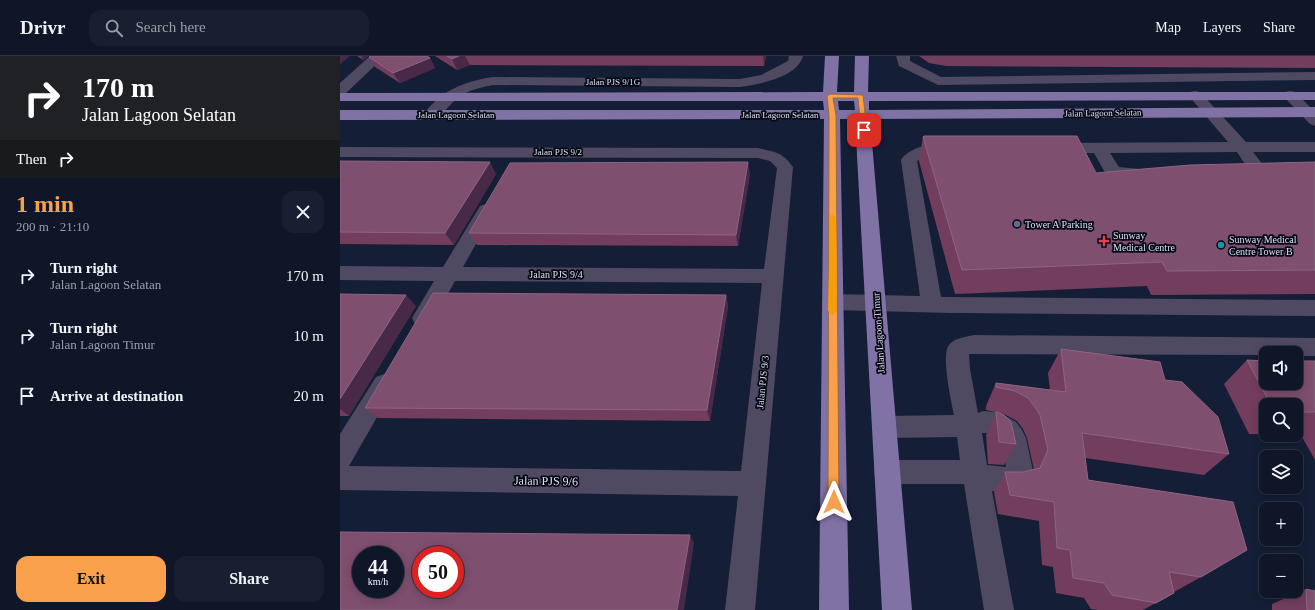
<!DOCTYPE html>
<meta charset="utf-8">
<style>
:root{--surface:#0f1628;--page:#181f30;--text:#f1f3f6;--muted:#9b9fa8;--line:#2f3545;--accent:#f8a04b}
body{margin:0;font-family:Georgia,serif;background:var(--page);color:var(--text);height:100vh;display:flex;flex-direction:column;font-size:15px;white-space:nowrap}
*{box-sizing:border-box;margin:0}
p{font-size:13px;color:var(--muted)}
.icon{flex:none;width:22px;height:22px;fill:none;stroke:currentColor;stroke-width:2;stroke-linecap:round;stroke-linejoin:round}
.map{position:relative;flex:1;overflow:hidden}
.side{display:flex;flex-direction:column;background:var(--surface);width:340px}
.side>*{flex:none}
.hud{background:#202124;color:#fff;overflow:hidden}
.buttons{position:absolute;left:919px;top:290px;display:grid;gap:8px}
.buttons a{display:grid;place-items:center;width:44px;height:44px;border-radius:8px;background:var(--surface);box-shadow:0 2px 10px #0003,0 0 0 1px var(--line);font-size:20px}
.speed{position:absolute;left:12px;top:490px;display:flex;gap:8px;font-size:20px;font-weight:700;text-align:center}
.speed>*{display:grid;place-content:center;width:52px;height:52px;border-radius:50%;background:var(--surface);box-shadow:0 2px 10px #0003,0 0 0 1px var(--line);line-height:1}
.speed small{font-size:10px;font-weight:400}
.speed .limit{border:6px solid #d22;background:#fff;color:#111}
.pin{position:absolute;display:grid;place-items:center;width:34px;height:34px;color:#fff;margin:-17px;border-radius:8px;box-shadow:0 2px 6px #0006}
.me{position:absolute;width:44px;margin:-22px;rotate:0deg;stroke-linejoin:round;filter:drop-shadow(0 0 3px #0008)}
.turn{display:flex;align-items:center;gap:14px;height:84px;padding:0 16px;font-size:18px}
.turn .icon{width:52px;height:52px;stroke-width:2.5}
.turn b{display:block;font-size:28px;line-height:34px}
.then{display:flex;align-items:center;height:38px;padding:0 16px;background:#0003;gap:8px;font-size:15px}
.round{display:grid;place-items:center;flex:none;width:42px;height:42px;border-radius:12px;background:var(--page)}
.head{display:flex;align-items:center;justify-content:space-between;height:68px;padding:0 16px}
h1{font-size:24px;font-weight:700;line-height:30px;color:var(--accent)}
.button{display:flex;gap:8px;margin-top:auto;padding:8px 16px}
.button a{flex:1;height:46px;border-radius:12px;background:var(--accent);color:#111;font-size:16px;font-weight:700;line-height:46px;text-align:center}
.button a+a{background:var(--page);color:var(--text)}
ul{padding:0;list-style:none}
li{display:flex;align-items:center;gap:12px;height:60px;padding:0 16px}
li div{flex:1}
li b{display:block;font-size:15px}
li em{font-style:normal}
header{display:flex;align-items:center;gap:24px;box-sizing:border-box;height:56px;padding:0 20px;background:var(--surface);border-bottom:1px solid var(--line)}
header strong{font-size:19px}
nav{display:flex;gap:22px;margin-inline-start:auto;font-size:14px}
.search{width:280px;height:36px;background:var(--page);display:flex;align-items:center;gap:10px;box-sizing:border-box;padding:0 14px;border-radius:12px;color:var(--muted);font-size:15px}
main{display:flex;flex:1;min-height:0}
.map>svg:first-child{display:block}
</style>
<header>
<strong>Drivr</strong>
<div class="search"><svg class="icon" aria-label="search" viewBox="0 0 24 24"><circle cx="10" cy="10" r="6"/><path d="M15 15l6 6"/></svg>Search here</div>
<nav><a>Map</a><a>Layers</a><a>Share</a></nav>
</header>
<main>
<section class="side">
<div class="hud">
<div class="turn"><svg class="icon" aria-label="right" viewBox="0 0 24 24"><path d="M7 20v-9h11M14 6l5 5-5 5"/></svg><div><b>170 m</b>Jalan Lagoon Selatan</div></div>
<div class="then">Then<svg class="icon" aria-label="right" viewBox="0 0 24 24"><path d="M7 20v-9h11M14 6l5 5-5 5"/></svg></div>
</div>
<div class="head"><div><h1>1 min</h1><p>200 m · 21:10</p></div><a class="round"><svg class="icon" aria-label="close" viewBox="0 0 24 24"><path d="M6 6l12 12M18 6L6 18"/></svg></a></div>
<ul>
<li><svg class="icon" aria-label="right" viewBox="0 0 24 24"><path d="M7 20v-9h11M14 6l5 5-5 5"/></svg><div><b>Turn right</b><p>Jalan Lagoon Selatan</p></div><em>170 m</em></li>
<li><svg class="icon" aria-label="right" viewBox="0 0 24 24"><path d="M7 20v-9h11M14 6l5 5-5 5"/></svg><div><b>Turn right</b><p>Jalan Lagoon Timur</p></div><em>10 m</em></li>
<li><svg class="icon" aria-label="arrive" viewBox="0 0 24 24"><path d="M6 21V4h12l-3 4 3 4H6"/></svg><div><b>Arrive at destination</b></div><em>20 m</em></li>
</ul>
<div class="button"><a>Exit</a><a>Share</a></div>
</section>
<div class="map">
<svg width="975" height="554" viewBox="0 0 975 554">
<rect width="100%" height="100%" fill="#141e36"/>
<g fill="none" stroke-linecap="round" stroke-linejoin="round">
<path fill="#504962" fill-rule="evenodd" d="M30 0H45L5 38 0 39V27Z
M449 0H463C457 22 419 28 400 31L153 29C143 31 133 33 123 38 111 45 100 66 86 62L83 59C100 35 125 25 153 21L400 23 421 19 448 5Z
M556 0H570V5L601 21 975 16V24L598 29 559 10Z
M855 35 860 36 906 86H975V96H913L930 118 928 122C913 125 905 107 897 96L770 97 779 111 809 114 811 118 809 122 803 123 767 120 754 97H713L707 95 705 92 707 89 713 87 888 86 848 39 850 36Z
M950 35 955 36 975 56V70L970 68 945 42 943 39 945 36Z
M610 88 616 90 618 93 616 96 589 99 577 105 601 241 975 244V260L611 257 493 254 486 252 482 246 486 240 493 238 580 240 561 104C571 89 593 88 610 88Z
M0 91 418 92C435 96 443 96 453 111L415 554H385L398 440 0 434V378L36 321 44 318 52 321 56 328 9 410 401 415 422 227 115 225 91 268 83 270 75 268 72 262 94 225 0 224V210L103 211 140 150 146 148 152 150 155 154 123 211 424 213 437 112 430 105 418 102 0 101Z
M634 279 975 282V300H956V297H926V299L629 298 630 313 638 357 643 355 655 356 664 359 676 366 682 374 686 382 693 415 686 431 671 435H652L674 554H644L624 428H547L538 425 534 416 538 407 547 404H620L617 381 544 382 535 379 532 371 535 363 544 360 614 359C611 345 601 299 609 289 614 282 625 281 634 279ZM642 377C664 376 663 394 666 411L647 409Z"/>
<path fill="#8172a5" fill-rule="evenodd" d="M485 0H499L497 36H514L515 0H529L528 36H975V44L529 45V54L975 51V61L530 63 572 554H542L515 63H500L509 554H479L484 63 0 64V54H484L483 45H0V37L483 36ZM498 45H514L515 54H499Z"/>
</g>
<path fill="#733d5e" d="M17 0H28L23 4Z
M95 0H426L424 10 130 9 117 14Z
M579 0H975V12L606 10 589 7Z
M29 1 90 2 95 12 60 27 35 11Z
M583 81 756 117 975 106V238L811 239 807 230 615 238 579 105Z
M0 105 156 118 114 189 0 188Z
M410 118 398 190 137 189 129 177Z
M0 238 76 250 9 360H0Z
M386 239 388 250 370 365 38 362 25 352Z
M721 293 825 324 889 398 864 419 745 402 748 424 861 521 834 536V537L803 554H758L751 553 744 542 716 537 713 511 702 509 699 465 658 458 654 436 665 416H683L694 414 687 382 683 373 677 365 664 358 646 354V350L656 327 710 334 708 317Z
M907 304 975 305V404L961 379H956V349H926V378H909L884 328Z
M656 356 676 388 664 409 648 408 646 379Z
M966 533 975 554H932V548Z"/>
<path fill="#482947" d="M0 0H10L0 8Z
M21 0H28L23 4Z
M119 0H125L130 9 117 14 112 3Z
M423 0H426L424 10Z
M90 2 95 12 60 27 53 17Z
M150 106 156 118 114 189 105 177Z
M408 106 410 118 398 190 396 179Z
M66 239 76 250 9 360 0 353V343Z
M386 239 388 250 370 365 367 354Z
M350 479 354 487 344 554H337Z"/>
<path fill="#7e4f6e" stroke="#8c6682" fill-rule="evenodd" d="M30 0H87L90 2 53 17 29 1Z
M107 0H119L112 3Z
M584 80H737L756 117 850 109 975 106V214L827 215 822 206 622 214 583 81Z
M0 105 150 106 105 177 0 176Z
M408 106 396 179 129 177 170 107Z
M93 237 386 239 367 354 25 352Z
M0 238 66 239 0 343Z
M721 293 820 306 825 324 842 326 878 361 889 398 742 377 748 424 893 446 907 494 861 521 829 516 834 537 816 547 772 539 764 527 733 522 730 494 717 492 714 446 670 439 665 416H683L700 412 708 394 700 359 695 351 688 342 675 335 656 331V327L726 336Z
M907 304 926 305V327H956V305H975V356H956V349H931Z
M656 356 659 357 664 359 671 366 676 388 659 386Z
M0 476 350 479 337 554H0ZM21 499H55V533H21ZM81 499H115V533H81Z
M966 533 975 535V554H967Z"/>
<path fill="#f8a04b" stroke="#a16831" d="M490 38 523 39 527 74 524 76 521 74 518 42H493L496 59 499 446 497 450 494 452 490 450 488 446 489 59 487 40Z"/>
<path fill="#f59e0b" d="M490 159H493L496 161 497 255 493 259 488 255Z"/>
<circle fill="#5c6f8a" stroke="#050813" stroke-width="1.5" cx="677" cy="168" r="4"/>
<path fill="#e0444e" stroke="#050813" stroke-width="1.5" d="M762 179h4v4h4v4h-4v4h-4v-4h-4v-4h4z"/>
<circle fill="#0f9aa8" stroke="#050813" stroke-width="1.5" cx="881" cy="189" r="4"/>
<g text-anchor="middle" stroke-width="3.5" stroke-linejoin="round" paint-order="stroke">
<g font-size="9" fill="#d9e1f1" stroke="#050813">
<text x="273" y="29">Jalan PJS 9/1G</text>
<text transform="translate(763 57) rotate(-1)" y="3">Jalan Lagoon Selatan</text>
<text x="116" y="62">Jalan Lagoon Selatan</text>
<text x="440" y="62">Jalan Lagoon Selatan</text>
<text x="218" y="99">Jalan PJS 9/2</text>
</g>
<g font-size="10" fill="#d9e1f1" stroke="#050813" text-anchor="start">
<text x="685" y="172">Tower A Parking</text>
<text x="773" y="183">Sunway<tspan x="773" dy="12">Medical Centre</tspan></text>
<text x="889" y="187">Sunway Medical<tspan x="889" dy="12">Centre Tower B</tspan></text>
</g>
<g font-size="10" fill="#d9e1f1" stroke="#050813">
<text x="216" y="222">Jalan PJS 9/4</text>
<text transform="translate(538 277) rotate(-94)" y="4">Jalan Lagoon Timur</text>
<text transform="translate(422 326) rotate(-84)" y="4">Jalan PJS 9/3</text>
</g>
<g font-size="12" fill="#d9e1f1" stroke="#050813">
<text transform="translate(206 425) rotate(1)" y="4">Jalan PJS 9/6</text>
</g>
</g>
</svg>
<div class="buttons">
<a><svg class="icon" aria-label="sound" viewBox="0 0 24 24"><path d="M4 9h4l5-4v14l-5-4H4zM17 9q2 3 0 6"/></svg></a>
<a><svg class="icon" aria-label="search" viewBox="0 0 24 24"><circle cx="10" cy="10" r="6"/><path d="M15 15l6 6"/></svg></a>
<a><svg class="icon" aria-label="layers" viewBox="0 0 24 24"><path d="M12 4l9 5-9 5-9-5zM3 14l9 5 9-5"/></svg></a>
<a>+</a>
<a>−</a>
</div>
<div class="speed"><div>44<small>km/h</small></div><div class="limit">50</div></div>
<div class="pin" style="left:524px;top:74px;background:#d93025"><svg class="icon" aria-label="arrive" viewBox="0 0 24 24"><path d="M6 21V4h12l-3 4 3 4H6"/></svg></div>
<svg class="me" style="left:494px;top:446px" viewBox="-20 -20 40 40"><path d="M0-17L14 15 0 8-14 15z" fill="#f8a04b" stroke="#fff" stroke-width="4"/></svg>
</div>
</main>
